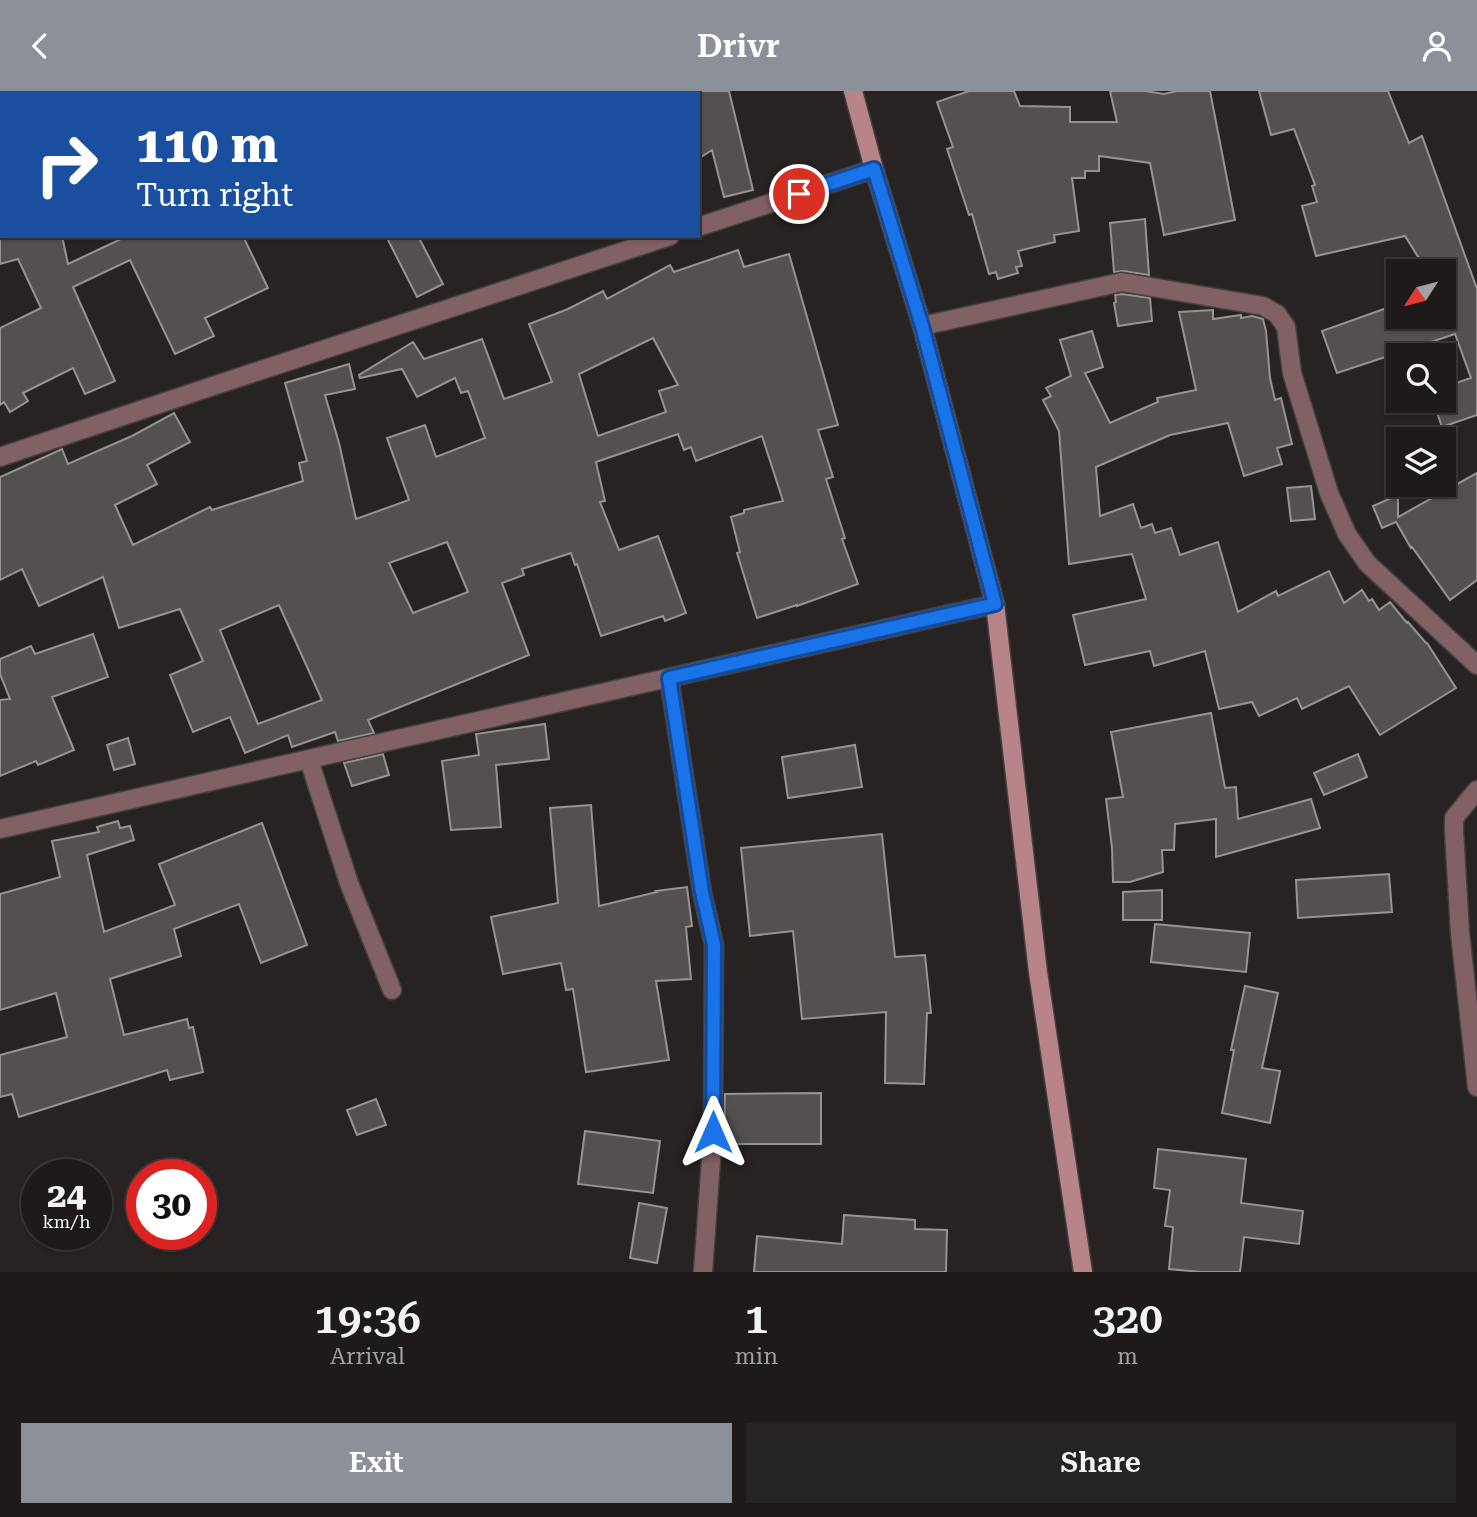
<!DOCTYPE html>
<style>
:root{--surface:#1e1a1a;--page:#262323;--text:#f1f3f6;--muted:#a1a1a2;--line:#3c3839;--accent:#8c9099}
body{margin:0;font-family:"Roboto Serif",serif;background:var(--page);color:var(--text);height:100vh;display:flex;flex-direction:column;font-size:26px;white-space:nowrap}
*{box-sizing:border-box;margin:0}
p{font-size:23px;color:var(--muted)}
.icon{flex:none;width:38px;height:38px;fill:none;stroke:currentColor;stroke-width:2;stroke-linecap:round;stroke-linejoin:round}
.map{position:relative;height:1181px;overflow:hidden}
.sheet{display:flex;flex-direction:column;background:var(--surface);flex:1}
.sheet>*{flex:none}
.banner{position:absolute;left:0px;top:0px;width:700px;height:147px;box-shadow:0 2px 5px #0004,0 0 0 2px var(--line);background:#1a4fa0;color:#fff;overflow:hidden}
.needle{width:46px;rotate:234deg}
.fabs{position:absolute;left:1386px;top:168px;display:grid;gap:14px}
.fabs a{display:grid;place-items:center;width:70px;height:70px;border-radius:0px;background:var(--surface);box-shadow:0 2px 5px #0004,0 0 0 2px var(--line);font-size:35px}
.speed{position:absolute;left:21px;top:1068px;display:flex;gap:14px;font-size:35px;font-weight:700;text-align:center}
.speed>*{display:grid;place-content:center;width:91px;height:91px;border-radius:50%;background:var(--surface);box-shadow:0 2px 5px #0004,0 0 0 2px var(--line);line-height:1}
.speed small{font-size:18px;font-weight:400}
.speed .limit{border:10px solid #d22;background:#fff;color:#111}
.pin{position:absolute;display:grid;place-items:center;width:60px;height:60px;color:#fff;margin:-30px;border:4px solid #fff;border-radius:50%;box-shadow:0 2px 7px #0007}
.me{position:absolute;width:77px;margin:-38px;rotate:0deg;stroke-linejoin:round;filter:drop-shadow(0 0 5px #0008)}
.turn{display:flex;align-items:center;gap:24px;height:147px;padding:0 21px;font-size:32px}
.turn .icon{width:91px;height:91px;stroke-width:2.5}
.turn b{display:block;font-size:49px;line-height:60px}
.eta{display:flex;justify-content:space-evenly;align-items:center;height:119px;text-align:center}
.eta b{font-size:42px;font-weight:600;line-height:49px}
.primary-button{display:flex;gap:14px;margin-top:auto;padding:14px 21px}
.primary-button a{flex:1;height:80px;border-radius:0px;background:var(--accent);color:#fff;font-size:28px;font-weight:600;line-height:80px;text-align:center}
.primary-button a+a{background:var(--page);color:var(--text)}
header{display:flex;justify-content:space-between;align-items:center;height:91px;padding:0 21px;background:var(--accent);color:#fff;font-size:32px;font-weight:600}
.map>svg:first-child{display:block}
</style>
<header><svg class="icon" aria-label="back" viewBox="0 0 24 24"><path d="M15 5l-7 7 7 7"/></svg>Drivr<svg class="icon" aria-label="person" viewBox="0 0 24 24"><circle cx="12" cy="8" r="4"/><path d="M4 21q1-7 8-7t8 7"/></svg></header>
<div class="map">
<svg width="1477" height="1181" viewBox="0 0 1477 1181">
<rect width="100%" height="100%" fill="#282323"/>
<path fill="#555050" stroke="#989293" stroke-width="2" fill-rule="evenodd" d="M698 0H729L753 99 724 106 712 59 698 68Z
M969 0H1014L1020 15 1070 16V31H1117L1110 0H1145L1164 3 1177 0H1210L1235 129 1164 144 1150 72 1099 65V80H1085V87H1072L1079 140 1054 144 1055 151 1018 160 1022 175 1016 176 1018 182 998 188 996 181 989 183 972 123 969 124 947 58 953 56 937 11Z
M1259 0H1388L1409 52 1422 45 1477 198V324L1442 336 1433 310H1444V296L1471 287 1455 243 1337 282 1322 240 1398 213V226H1444V180H1427L1405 145 1316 165 1302 115 1317 111 1312 95 1315 94 1294 38 1271 44Z
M1145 128 1149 184 1123 180 1114 181 1110 132Z
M0 145H62L68 173 121 148 119 145H243L268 197 205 227 214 245 175 263 130 169 73 196 115 290 85 303 73 277 23 302 28 310 10 321 4 311 0 314V237L41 217 18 168 0 173Z
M386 145H418L443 193 417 206Z
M738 159 744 176 789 163 838 334 818 339 833 386 826 388 845 447 842 448 858 493 797 515V514L757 527 737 462 740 461 731 426 744 422V419L783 410 762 345 696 370 691 356 684 359 678 343 596 371 605 410 600 411 619 459 658 445 686 522 665 530 663 525 601 545 577 473 575 474 571 462 522 478 524 484 502 492 529 564 368 629 374 642 338 650 335 641 292 656 288 644 245 662 230 626 193 641 170 584 203 570 180 518 119 537 103 486 39 515 22 478 0 489V386L62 358 68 373 132 345 174 322 190 351 147 374 157 393 115 414 133 454 210 416 212 419 303 390 299 372 307 370 285 292 349 273 355 298 325 304 339 352 356 428 409 409 387 347 425 334 436 366 485 347 468 300 461 302 455 287 417 306 402 278 360 287 359 284 413 251 424 268 482 248 504 308 552 291 529 233 568 218 603 200 607 208 670 174 674 181ZM653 247 678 294 659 300 666 321 598 345 579 283ZM447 451 468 501 413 522 389 472ZM279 514 322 609 258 633 220 539Z
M1122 203 1150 207 1152 230 1118 235 1114 212 1116 211 1115 204Z
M1213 219V228L1241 224V227L1252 225 1263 228 1266 240 1270 287 1275 309 1281 307 1292 353 1277 357 1282 373 1244 385 1228 332 1170 344 1096 376 1100 425 1133 413 1141 437 1152 433 1155 442 1171 437 1180 464 1218 451 1238 521 1276 500 1278 505 1329 480 1344 512 1362 499 1369 510 1372 508 1379 519 1390 511 1407 532 1408 531 1426 552H1427L1456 597 1380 644 1349 595 1302 618 1297 607 1259 625 1252 611 1219 618 1205 560 1154 575 1150 560 1085 574 1073 524 1146 508 1132 463 1069 473 1059 340 1043 309 1051 305 1046 297 1071 285 1060 249 1092 240 1103 276 1085 282 1110 332 1158 311 1157 307 1196 299 1179 221Z
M1477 382V489L1450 509 1412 456 1411 457 1396 431 1382 437 1373 415 1398 404V426Z
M1311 395 1315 428 1291 430 1287 397Z
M93 543 108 586 52 606 74 659 38 674 36 670 0 685V609L10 608 0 583V568L31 555 35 563Z
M1211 622 1225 697 1236 696 1238 728 1311 708 1320 737 1216 766V728L1175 733 1174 759H1162L1163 781 1130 791H1113L1112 757 1106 708 1123 706 1111 641Z
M545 633 549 668 496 674 501 736 451 739 442 670 479 664 476 643Z
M128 647 135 673 114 679 107 654Z
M855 654 862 696 788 707 782 666Z
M383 663 389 684 352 695 344 672Z
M1358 663 1367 686 1324 704 1314 682Z
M591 714 599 815 657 801 656 800 687 796 692 835 686 836 691 888 656 890 669 969 586 981 573 898 566 899 561 872 503 883 491 826 558 812 550 717Z
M118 730 120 737 130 735 134 749 87 764 104 841 175 814 159 773 262 732 307 854 261 872 239 813 174 838 181 865 110 888 124 944 187 928 189 937 193 936 203 981 170 989 167 979 19 1026 12 1003 0 1006V964L67 946 56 902 0 919V803L60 786 52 750 99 741 97 736Z
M882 743 895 866 925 864 931 922H927L924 993 885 992 886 921 802 928 793 840 750 845 741 757Z
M1389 783 1392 821 1298 827 1296 789Z
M1162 799V829H1123V801Z
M1155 833 1250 842 1246 881 1151 871Z
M1245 895 1278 902 1262 977 1280 980 1270 1032 1222 1022 1234 959H1231Z
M821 1002V1053H724L725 1003Z
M376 1008 386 1034 357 1044 347 1019Z
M585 1040 660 1050 653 1102 578 1093Z
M1158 1058 1246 1068 1241 1112 1303 1120 1299 1153 1244 1146 1240 1181H1201L1169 1178 1173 1136 1165 1135 1170 1099 1154 1097Z
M639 1112 667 1117 657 1172 630 1167Z
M844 1124 915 1129V1138L947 1139 946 1181H754L757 1145 842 1153Z"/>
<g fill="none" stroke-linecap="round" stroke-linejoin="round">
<g stroke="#444040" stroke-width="21">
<path id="street" d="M102 2 106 0
M698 136 874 78
M922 235 1122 191 1263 215 1277 223 1286 236 1292 282 1329 402 1347 443 1367 472 1477 574
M0 366 222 292 670 145
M669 587 702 801 714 854 713 1041 703 1181
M309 669 349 792 392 899
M1477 699 1454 727V740L1460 842 1477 996
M0 738 995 513"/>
</g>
<g stroke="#444040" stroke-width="21">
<path id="secondary" d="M853 0 874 78 922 235 995 513 1038 881 1083 1181"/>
</g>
<use href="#street" stroke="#826164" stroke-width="18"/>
<use href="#secondary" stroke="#b88389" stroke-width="18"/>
</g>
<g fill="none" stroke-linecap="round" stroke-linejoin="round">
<g stroke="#114b97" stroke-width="18">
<path id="route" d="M713 1041 714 854 702 801 669 587 995 513 922 235 874 78 799 103"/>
</g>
<use href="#route" stroke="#1a73e8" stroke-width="12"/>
</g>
</svg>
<div class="fabs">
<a><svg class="needle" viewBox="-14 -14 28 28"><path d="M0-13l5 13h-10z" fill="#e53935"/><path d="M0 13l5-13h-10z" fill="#a1a1a2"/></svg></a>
<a><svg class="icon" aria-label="search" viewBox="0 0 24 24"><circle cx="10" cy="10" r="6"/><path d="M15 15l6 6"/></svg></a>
<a><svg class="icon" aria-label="layers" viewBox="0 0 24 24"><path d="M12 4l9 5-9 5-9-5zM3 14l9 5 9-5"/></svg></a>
</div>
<div class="speed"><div>24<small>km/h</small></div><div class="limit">30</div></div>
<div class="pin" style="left:799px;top:103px;background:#d93025"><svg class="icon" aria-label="arrive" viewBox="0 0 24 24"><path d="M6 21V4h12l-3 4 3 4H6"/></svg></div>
<svg class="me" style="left:713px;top:1041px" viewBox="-20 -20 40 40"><path d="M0-17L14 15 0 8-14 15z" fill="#1a73e8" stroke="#fff" stroke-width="4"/></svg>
<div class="banner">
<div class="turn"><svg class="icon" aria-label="right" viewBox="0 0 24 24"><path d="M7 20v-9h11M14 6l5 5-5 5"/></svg><div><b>110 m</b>Turn right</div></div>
</div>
</div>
<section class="sheet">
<div class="eta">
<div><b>19:36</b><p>Arrival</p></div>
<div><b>1</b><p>min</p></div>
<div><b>320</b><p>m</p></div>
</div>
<div class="primary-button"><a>Exit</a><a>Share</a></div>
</section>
